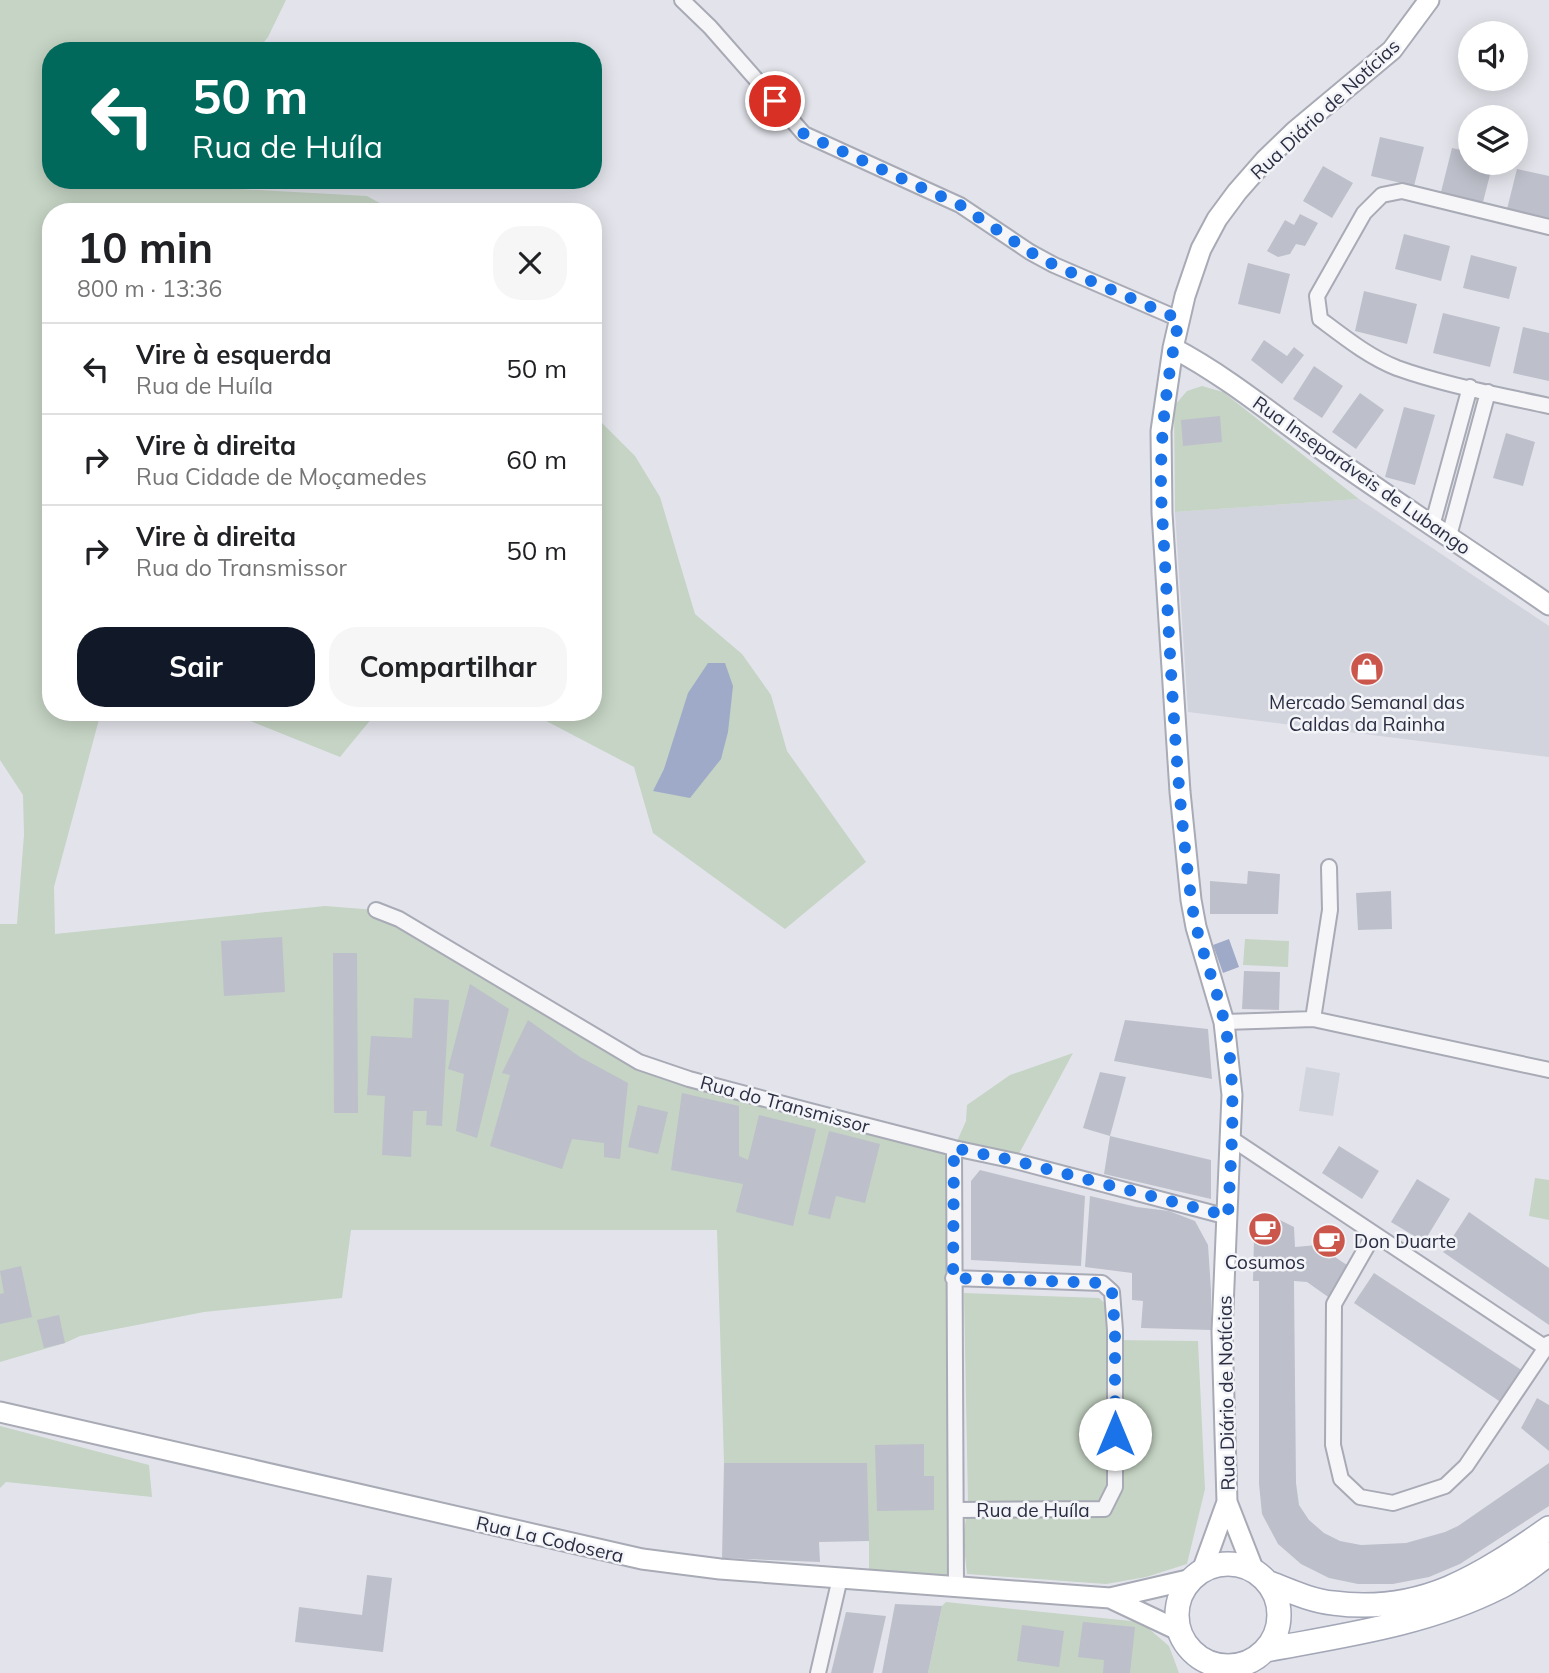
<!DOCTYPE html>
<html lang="pt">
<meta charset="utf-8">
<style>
:root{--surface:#fff;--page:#f6f6f6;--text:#202124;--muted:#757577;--line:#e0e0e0;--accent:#111827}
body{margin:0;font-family:Mulish,sans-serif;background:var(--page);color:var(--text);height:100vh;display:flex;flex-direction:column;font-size:26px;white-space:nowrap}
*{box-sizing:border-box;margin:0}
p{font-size:23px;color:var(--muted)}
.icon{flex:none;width:38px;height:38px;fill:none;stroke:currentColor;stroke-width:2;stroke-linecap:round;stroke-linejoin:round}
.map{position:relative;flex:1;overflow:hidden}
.sheet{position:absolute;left:42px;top:203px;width:560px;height:518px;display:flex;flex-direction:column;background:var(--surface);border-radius:28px;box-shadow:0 4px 18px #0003}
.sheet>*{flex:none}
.hud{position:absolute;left:42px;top:42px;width:560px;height:147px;border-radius:28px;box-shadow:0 4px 18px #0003;background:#00695c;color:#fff;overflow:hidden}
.buttons{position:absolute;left:1458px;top:21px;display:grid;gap:14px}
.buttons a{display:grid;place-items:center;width:70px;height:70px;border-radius:50%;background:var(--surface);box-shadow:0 4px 18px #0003;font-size:35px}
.pin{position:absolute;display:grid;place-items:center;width:60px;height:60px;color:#fff;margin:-30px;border:4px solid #fff;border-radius:50%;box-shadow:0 2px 7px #0007}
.me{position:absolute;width:77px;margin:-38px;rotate:0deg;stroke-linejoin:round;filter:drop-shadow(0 0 5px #0008)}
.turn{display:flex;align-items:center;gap:24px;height:147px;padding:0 35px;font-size:32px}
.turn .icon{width:91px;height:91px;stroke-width:2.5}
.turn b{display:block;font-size:49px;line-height:60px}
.round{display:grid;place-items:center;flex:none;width:74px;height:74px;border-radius:28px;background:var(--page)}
.head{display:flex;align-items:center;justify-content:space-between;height:119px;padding:0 35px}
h1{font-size:42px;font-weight:700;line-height:52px}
.button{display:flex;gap:14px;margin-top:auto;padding:14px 35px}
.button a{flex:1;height:80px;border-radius:28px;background:var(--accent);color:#fff;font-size:28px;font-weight:700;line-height:80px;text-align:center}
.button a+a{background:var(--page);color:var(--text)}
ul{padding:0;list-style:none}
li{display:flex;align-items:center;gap:21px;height:91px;padding:0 35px;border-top:2px solid var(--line)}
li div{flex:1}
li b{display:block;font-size:26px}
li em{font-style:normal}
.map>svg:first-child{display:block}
</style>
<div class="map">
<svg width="1549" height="1673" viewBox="0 0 1549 1673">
<rect width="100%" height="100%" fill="#e3e4eb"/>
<path fill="#d1d3dd" d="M1359 499 1549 626V757L1188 712 1175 512Z
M1306 1067 1340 1073 1333 1116 1299 1111Z"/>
<path fill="#c5d4c4" d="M0 0H286L268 37 257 51H51V180H183L185 186 367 196 396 212H51V712H101L54 887 55 934 325 906 376 910 639 1062 954 1148 966 1121 967 1105 1010 1075 1073 1053 1015 1161 955 1148 956 1587 869 1581V1541L773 1464 724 1463 717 1230H351L342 1298 204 1312 80 1336 65 1343 0 1362V924H17L24 835 23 795 0 760Z
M1202 386 1223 392 1359 499 1175 512 1174 406 1187 391Z
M593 414 635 456 660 497 695 614 742 654 771 695 787 751 866 862 785 929 653 833 634 767 529 712H593Z
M228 712H377L340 757Z
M1245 939 1289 941 1288 967 1243 965Z
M1535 1178 1549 1180V1220L1529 1216Z
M964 1293 1099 1298 1108 1306 1112 1340 1198 1341 1205 1489 1187 1564 1146 1577 1106 1584 967 1574 963 1539 968 1504Z
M0 1426 149 1465 152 1497 6 1482 0 1488Z
M946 1602 1141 1622 1169 1646 1179 1673H928L942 1606Z"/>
<path fill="#9faac9" d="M708 663H725L733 686 728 732 721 759 690 798 653 791 664 769 688 693Z
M1229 939 1239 967 1223 973 1213 945Z"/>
<path fill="#bdbfca" d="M1380 137 1424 147 1414 186 1371 176Z
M1452 148 1470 152V163H1493L1483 202 1441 192Z
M1323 166 1353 183 1332 218 1303 201Z
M1517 169 1549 176V220L1507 209Z
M1300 214 1318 223 1305 246 1296 244 1290 254 1278 257 1267 251 1285 220 1294 225Z
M1404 234 1450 246 1441 281 1395 269Z
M1471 255 1517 267 1509 299 1463 288Z
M1248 263 1290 274 1280 314 1238 304Z
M1364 291 1417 304 1407 344 1355 331Z
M1443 313 1500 327 1490 367 1433 353Z
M1523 327 1549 333V381L1513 373Z
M1264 340 1287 356 1294 347 1304 355 1282 384 1251 360Z
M1314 366 1343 386 1322 418 1293 399Z
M1360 393 1384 410 1356 449 1332 432Z
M1404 407 1435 415 1415 485 1385 477Z
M1220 416 1222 442 1183 446 1181 420Z
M1506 433 1535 442 1523 486 1493 478Z
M1248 871 1280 874 1278 914H1210V881L1247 884Z
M1391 891 1392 929 1358 930 1356 893Z
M282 937 285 992 224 996 221 941Z
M333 953H357L358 1113H334Z
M1244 971 1280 972 1279 1010 1242 1009Z
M470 984 509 1009 477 1138 456 1131 464 1074 448 1069Z
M414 998 449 1000 442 1126 426 1125 427 1111H413L411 1157 382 1155 385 1096 367 1095 371 1036 412 1038Z
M528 1020 580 1057 628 1083 620 1159 604 1157V1143L572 1139 562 1169 490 1146 510 1075 502 1073Z
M1125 1020 1208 1029 1212 1079 1114 1061Z
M1100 1072 1126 1077 1110 1136 1083 1128Z
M682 1093 739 1106V1156L748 1160 759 1115 816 1129 793 1226 736 1212 743 1184 671 1170Z
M638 1105 668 1112 658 1154 628 1147Z
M829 1131 880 1144 865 1203 836 1196 830 1219 808 1214Z
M1110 1136 1211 1160V1199L1104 1174Z
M1339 1146 1379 1171 1362 1199 1322 1173Z
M980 1170 1085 1196 1081 1266 971 1260V1181Z
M1417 1179 1450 1199 1424 1242 1391 1222Z
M1090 1196 1137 1207 1169 1211 1195 1221 1208 1245 1211 1290V1330L1141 1328 1143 1301 1132 1300V1273L1085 1267Z
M1264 1212 1294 1227 1295 1247 1317 1245 1350 1267 1331 1299 1307 1282 1294 1281 1296 1483 1299 1505 1309 1520 1324 1533 1340 1541 1361 1545 1406 1543 1445 1532 1458 1526 1549 1463V1506L1460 1564 1429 1577 1393 1584H1358L1329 1578 1301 1564 1278 1544 1262 1514 1259 1484V1281H1253L1254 1236Z
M1469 1212 1549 1268V1325L1443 1252Z
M21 1266 32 1317 0 1324V1294L4 1293 0 1271Z
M1374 1273 1523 1371 1502 1403 1354 1303Z
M59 1315 65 1343 44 1348 37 1320Z
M1537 1398 1549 1405V1451L1521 1428Z
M924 1444V1476H934V1510L877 1511 875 1445Z
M724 1463H867L869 1541 819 1542 820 1562 722 1558Z
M367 1575 392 1578 383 1652 295 1642 299 1607 362 1615Z
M895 1604 942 1606 928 1673H882Z
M846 1612 886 1616 873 1673H831Z
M1083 1622 1135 1627 1130 1673H1103L1104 1660 1078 1657Z
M1022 1625 1064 1631 1059 1667 1017 1661Z"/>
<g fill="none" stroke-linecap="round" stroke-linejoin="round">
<g stroke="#a8aab5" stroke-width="18">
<path id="street" d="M682 0 710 27 804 134 960 205 1030 252 1054 265 1179 319
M1549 227 1402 191 1382 195 1364 213 1317 296 1320 319C1344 337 1369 357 1397 368 1444 385 1500 395 1549 406
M1432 526 1470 387
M1449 536 1488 392
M376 910 399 919 639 1062 689 1079 810 1111 954 1148 1015 1161 1228 1217
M1313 1019 1330 910 1329 867
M1224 1022 1313 1019 1549 1070
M1232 1139 1546 1348
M954 1148 956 1587
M1374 1234 1334 1304 1333 1445 1341 1479 1360 1497 1393 1503 1445 1486 1466 1466 1549 1343
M953 1278 1102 1283 1112 1292 1115 1330V1487L1104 1509 957 1510
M818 1673 840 1578"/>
</g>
<g stroke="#a8aab5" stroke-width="23">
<path id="secondary" d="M1173 348C1230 378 1279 420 1332 457 1403 507 1477 555 1549 605
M0 1412 642 1559 720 1569 1110 1598 1192 1579
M1202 1571 1227 1502
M1254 1571 1227 1502 1222 1332 1232 1095 1224 1022 1196 927 1191 900 1180 792 1162 513 1161 431 1173 348 1185 296 1201 249 1217 219 1237 192 1265 160 1295 131 1392 50 1429 0
M1110 1598 1180 1631"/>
</g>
<g stroke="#a2a6b6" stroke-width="26">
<path id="primary" d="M1177 1615a51 51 0 1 1 102 0a51 51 0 1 1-102 0Z
M1267 1582C1288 1590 1311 1601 1333 1603 1422 1615 1480 1576 1549 1528
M1266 1650C1346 1635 1427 1624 1500 1587 1517 1579 1533 1565 1549 1554"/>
</g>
<use href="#street" stroke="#f6f6f9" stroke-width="14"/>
<use href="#secondary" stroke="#fff" stroke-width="19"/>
<use href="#primary" stroke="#fff" stroke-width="23"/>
</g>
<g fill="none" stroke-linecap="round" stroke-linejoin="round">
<path stroke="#1a73e8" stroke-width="12" stroke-dasharray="0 21.6" d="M775 101 804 134 960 205 1030 252 1054 265 1179 319C1166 384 1158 447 1162 513 1170 641 1174 771 1191 898 1196 941 1215 980 1224 1021 1238 1085 1231 1152 1228 1216L1016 1161 954 1148 953 1278 1102 1283 1112 1292 1115 1330V1434"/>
</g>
<defs>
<g id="shop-disc" transform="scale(1.75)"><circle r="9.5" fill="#cb564c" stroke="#f3f4f8"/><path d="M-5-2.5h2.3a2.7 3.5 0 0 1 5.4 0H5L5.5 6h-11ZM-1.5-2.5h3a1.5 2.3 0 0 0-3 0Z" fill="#fff"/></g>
<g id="cafe-disc" transform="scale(1.75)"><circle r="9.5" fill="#cb564c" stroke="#f3f4f8"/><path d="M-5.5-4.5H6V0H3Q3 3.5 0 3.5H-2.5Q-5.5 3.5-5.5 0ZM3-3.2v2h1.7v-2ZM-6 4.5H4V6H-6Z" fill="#fff"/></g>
</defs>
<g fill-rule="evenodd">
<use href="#shop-disc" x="1367" y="669"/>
<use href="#cafe-disc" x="1265" y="1229"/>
<use href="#cafe-disc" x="1329" y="1241"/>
</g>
<g text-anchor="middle" stroke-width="5" stroke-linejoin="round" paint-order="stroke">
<g font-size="19" fill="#2b2e42" stroke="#f3f4f8">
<text transform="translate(1325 109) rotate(-43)" y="7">Rua Diário de Notícias</text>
<text transform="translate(1362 475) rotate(35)" y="7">Rua Inseparáveis de Lubango</text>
<text transform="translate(785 1104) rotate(15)" y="7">Rua do Transmissor</text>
<text transform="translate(1226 1393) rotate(-91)" y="7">Rua Diário de Notícias</text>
<text x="1033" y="1517">Rua de Huíla</text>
<text transform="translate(550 1539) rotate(13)" y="7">Rua La Codosera</text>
</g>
<g font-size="19" fill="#2b2e42" stroke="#f3f4f8">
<text x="1367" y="709">Mercado Semanal das<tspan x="1367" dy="22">Caldas da Rainha</tspan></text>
<text x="1354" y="1248" text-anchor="start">Don Duarte</text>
<text x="1265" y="1269">Cosumos</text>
</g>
</g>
</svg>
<div class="buttons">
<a><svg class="icon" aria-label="sound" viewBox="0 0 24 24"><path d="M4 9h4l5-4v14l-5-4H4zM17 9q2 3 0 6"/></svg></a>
<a><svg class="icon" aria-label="layers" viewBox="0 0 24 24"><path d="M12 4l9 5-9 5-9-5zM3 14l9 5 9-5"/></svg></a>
</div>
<div class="pin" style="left:775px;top:101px;background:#d93025"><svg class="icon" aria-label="arrive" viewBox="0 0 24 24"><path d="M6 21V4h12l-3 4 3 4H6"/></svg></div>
<svg class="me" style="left:1115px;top:1434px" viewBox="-20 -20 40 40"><circle r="19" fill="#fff"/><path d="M0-13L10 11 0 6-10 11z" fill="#1a73e8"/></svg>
<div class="hud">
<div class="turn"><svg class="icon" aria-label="left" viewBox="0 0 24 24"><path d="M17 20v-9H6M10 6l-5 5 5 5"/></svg><div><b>50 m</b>Rua de Huíla</div></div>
</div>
<section class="sheet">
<div class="head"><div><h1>10 min</h1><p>800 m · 13:36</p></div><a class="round"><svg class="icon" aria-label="close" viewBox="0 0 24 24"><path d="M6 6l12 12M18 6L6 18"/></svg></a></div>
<ul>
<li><svg class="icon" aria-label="left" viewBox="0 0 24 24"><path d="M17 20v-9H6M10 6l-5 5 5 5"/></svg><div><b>Vire à esquerda</b><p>Rua de Huíla</p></div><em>50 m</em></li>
<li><svg class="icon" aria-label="right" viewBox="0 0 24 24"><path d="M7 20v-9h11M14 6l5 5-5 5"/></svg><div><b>Vire à direita</b><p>Rua Cidade de Moçamedes</p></div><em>60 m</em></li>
<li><svg class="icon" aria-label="right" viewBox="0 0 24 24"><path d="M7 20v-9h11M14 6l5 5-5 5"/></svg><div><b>Vire à direita</b><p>Rua do Transmissor</p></div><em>50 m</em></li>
</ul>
<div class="button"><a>Sair</a><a>Compartilhar</a></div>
</section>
</div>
